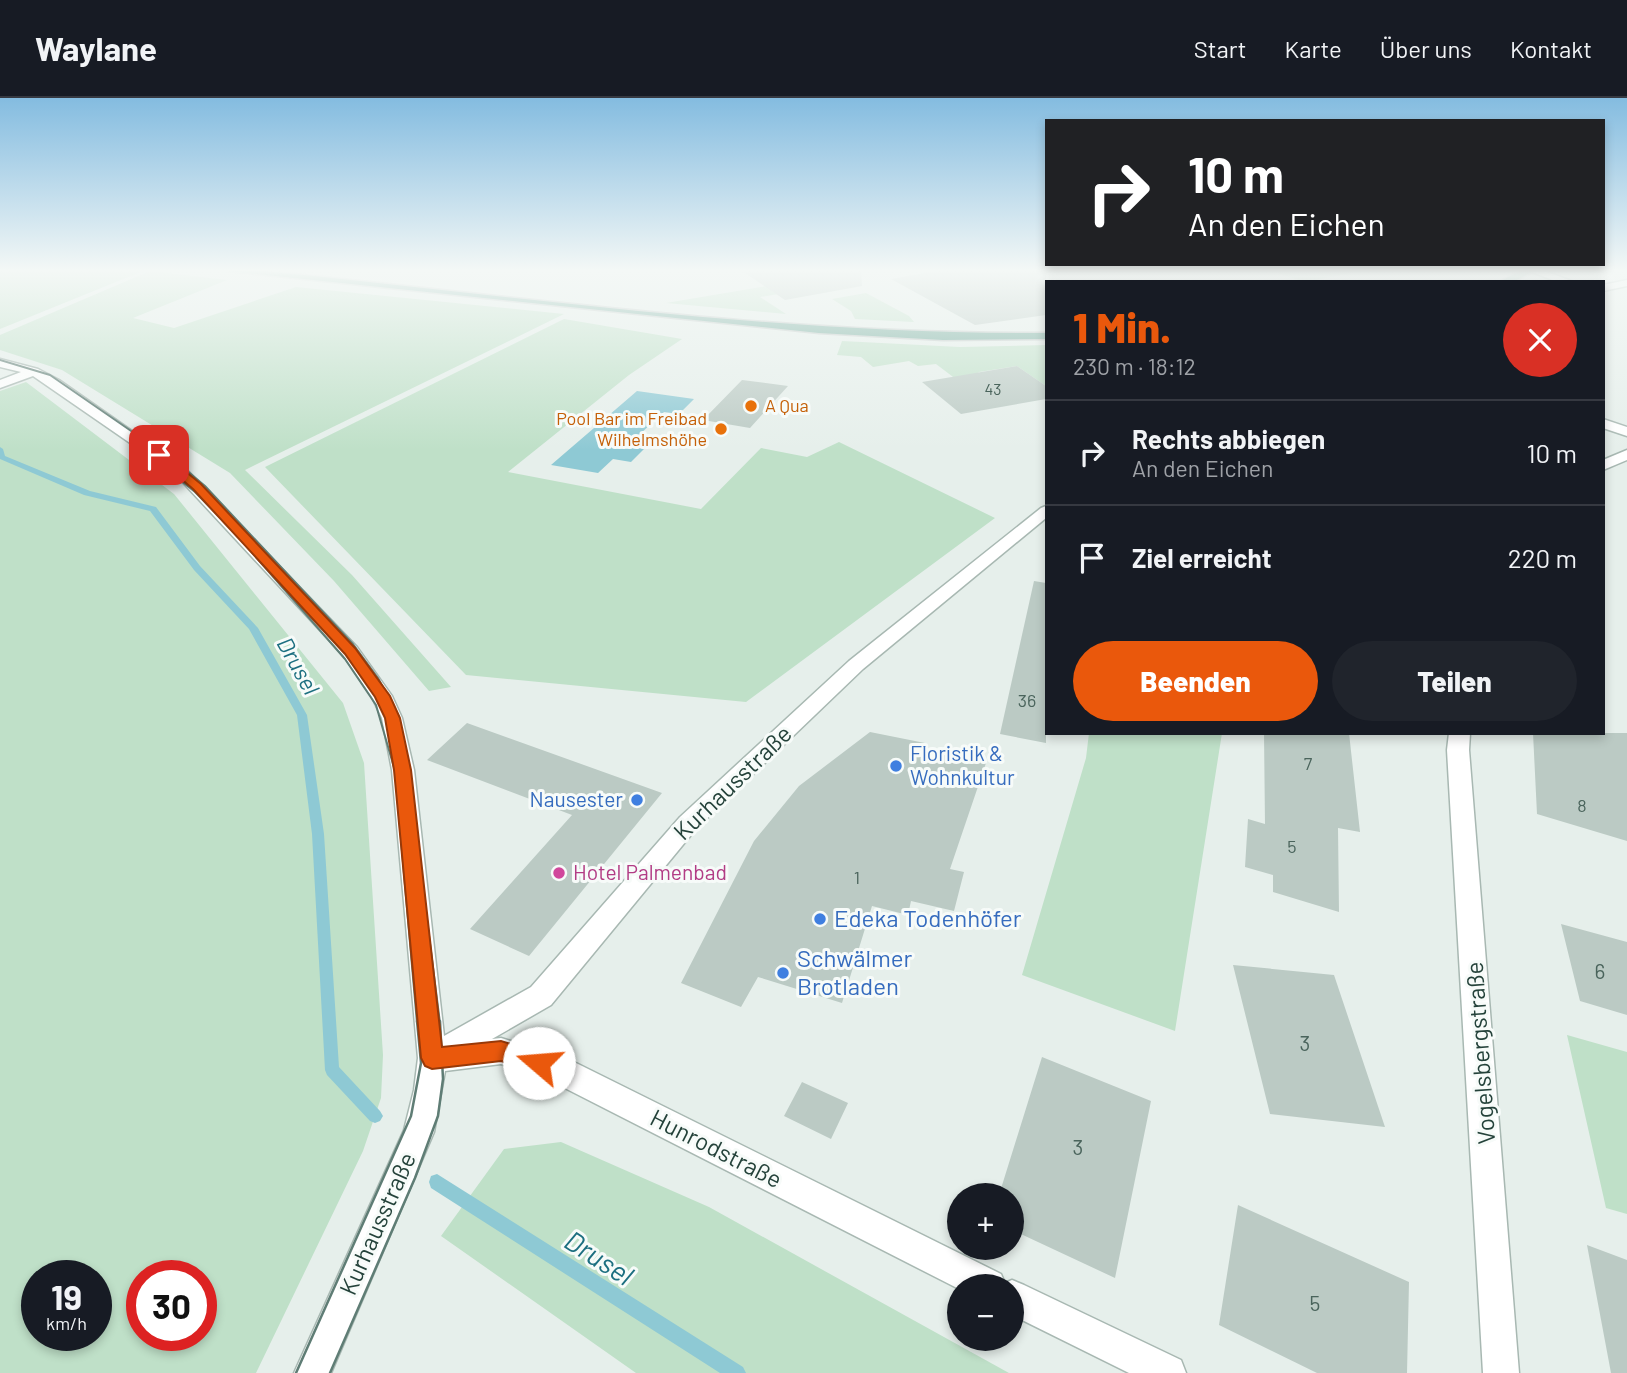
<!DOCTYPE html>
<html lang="de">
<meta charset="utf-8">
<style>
:root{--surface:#171b24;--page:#20242c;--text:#f1f3f6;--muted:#9ea1a6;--line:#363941;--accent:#ea580c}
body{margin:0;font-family:Barlow,sans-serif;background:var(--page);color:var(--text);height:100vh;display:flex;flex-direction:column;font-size:26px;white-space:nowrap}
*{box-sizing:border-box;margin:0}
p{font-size:23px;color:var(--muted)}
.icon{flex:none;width:38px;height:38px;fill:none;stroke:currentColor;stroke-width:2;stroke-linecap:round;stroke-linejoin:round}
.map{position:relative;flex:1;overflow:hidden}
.details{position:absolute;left:1045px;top:182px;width:560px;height:455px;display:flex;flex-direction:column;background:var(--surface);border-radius:0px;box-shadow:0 4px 10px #0003}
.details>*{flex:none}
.banner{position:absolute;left:1045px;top:21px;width:560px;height:147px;border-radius:0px;box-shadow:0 4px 10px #0003;background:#202124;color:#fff;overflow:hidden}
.fabs{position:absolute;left:947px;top:1085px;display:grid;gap:14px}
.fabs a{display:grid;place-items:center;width:77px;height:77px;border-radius:50%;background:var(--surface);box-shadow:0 4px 10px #0003;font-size:35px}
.speed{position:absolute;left:21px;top:1162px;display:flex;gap:14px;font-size:35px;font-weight:700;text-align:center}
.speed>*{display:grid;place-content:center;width:91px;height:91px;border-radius:50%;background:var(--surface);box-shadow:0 4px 10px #0003;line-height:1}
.speed small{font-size:18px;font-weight:400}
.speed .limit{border:10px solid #d22;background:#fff;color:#111}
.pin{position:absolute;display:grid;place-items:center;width:60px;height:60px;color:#fff;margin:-30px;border-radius:14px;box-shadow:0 4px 10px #0006}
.me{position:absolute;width:77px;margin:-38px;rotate:288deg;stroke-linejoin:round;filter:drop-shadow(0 0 5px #0008)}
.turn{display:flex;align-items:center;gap:24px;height:147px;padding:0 28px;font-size:32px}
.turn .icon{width:91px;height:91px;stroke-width:2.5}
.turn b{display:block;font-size:49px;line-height:60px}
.round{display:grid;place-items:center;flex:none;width:74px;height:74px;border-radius:37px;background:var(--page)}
.head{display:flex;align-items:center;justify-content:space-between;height:119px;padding:0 28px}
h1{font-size:42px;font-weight:800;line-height:52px;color:var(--accent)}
.cta{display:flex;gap:14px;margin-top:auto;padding:14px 28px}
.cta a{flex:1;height:80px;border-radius:42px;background:var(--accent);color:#fff;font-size:28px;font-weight:800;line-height:80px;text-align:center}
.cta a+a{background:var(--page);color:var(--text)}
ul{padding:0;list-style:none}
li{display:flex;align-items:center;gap:21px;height:105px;padding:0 28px;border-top:2px solid var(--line)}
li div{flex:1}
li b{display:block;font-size:26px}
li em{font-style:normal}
header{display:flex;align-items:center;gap:42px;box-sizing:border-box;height:98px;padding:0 35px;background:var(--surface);border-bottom:2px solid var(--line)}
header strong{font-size:33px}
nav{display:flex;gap:38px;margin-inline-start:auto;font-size:24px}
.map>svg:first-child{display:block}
.green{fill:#bfe0c8;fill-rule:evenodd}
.water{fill:#8ec9d4}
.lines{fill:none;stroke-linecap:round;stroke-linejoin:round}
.stream{fill:#8ec9d4;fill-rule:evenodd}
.building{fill:#bbcac4}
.minor-casing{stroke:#a8b8b2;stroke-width:3}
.major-casing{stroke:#c2cac8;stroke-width:3}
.minor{fill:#fff;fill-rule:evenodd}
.major{fill:#6aa596;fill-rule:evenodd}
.tram-far1{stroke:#5f7d75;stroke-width:2}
.tram{stroke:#5f7d75;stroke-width:2.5}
.route{fill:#ea580c;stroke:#983908;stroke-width:2}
.food-dot{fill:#e8710a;stroke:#f7fbf9;stroke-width:2.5}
.shop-dot{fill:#3f7fe0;stroke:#f7fbf9;stroke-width:2.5}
.hotel-dot{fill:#d1479c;stroke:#f7fbf9;stroke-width:2.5}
.labels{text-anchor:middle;stroke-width:6;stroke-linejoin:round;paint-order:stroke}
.far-number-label{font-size:16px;fill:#4a645c}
.far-food-label{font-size:18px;fill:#c56008;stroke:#f7fbf9;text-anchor:start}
.number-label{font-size:18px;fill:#4a645c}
.shop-label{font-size:21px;fill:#366cbe;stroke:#f7fbf9;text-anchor:start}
.hotel-label{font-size:21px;fill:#b23c85;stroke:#f7fbf9;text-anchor:start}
.near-number-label{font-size:21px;fill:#4a645c}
.water-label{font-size:23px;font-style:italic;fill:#1c6f80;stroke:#f7fbf9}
.near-street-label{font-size:24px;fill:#24423a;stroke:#f7fbf9}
.near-shop-label{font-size:24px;fill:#366cbe;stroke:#f7fbf9;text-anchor:start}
.near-water-label{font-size:28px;font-style:italic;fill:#1c6f80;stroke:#f7fbf9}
</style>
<header>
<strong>Waylane</strong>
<nav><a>Start</a><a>Karte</a><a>Über uns</a><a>Kontakt</a></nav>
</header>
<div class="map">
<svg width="1627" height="1275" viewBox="0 0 1627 1275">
<rect width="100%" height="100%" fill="#e6efeb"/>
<path class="green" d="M0,173h143l-143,58z
M150,173l77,9 -94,38 41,10 122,-41 268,27 -319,156 107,105 99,112 -22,4 -95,-110 -104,-108 -168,-103 -62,-20v-15z
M1271,173h90l-56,11z
M791,184l13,8 -44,7 26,17 -120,-11z
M866,195l43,23 5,6 -59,-3 -4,-8 -19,-12z
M564,221l118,20 -53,36 -121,97 193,37 60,-61 46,9 32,-15 156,76 -249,184 -280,-27 -201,-208z
M842,243l118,6 86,-2v41l-29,-20 -38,6 -14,14 -29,-22 -18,2 -9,-5 -36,6 -12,-10 -24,-2z
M26,284l148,112 169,209 21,60 19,292 -2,43 -18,53 -107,222h-256v-982zM37,1178h59v59h-59zM142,1178h59v59h-59z
M1089,635h133l-47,298 -153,-56 64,-217z
M1567,937l60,17v162l-21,-6z
M561,1044l148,65 300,166h-373l-195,-137 63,-87z"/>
<path class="water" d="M637,293l57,8 -15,15 -15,-2 -25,23 16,3 -24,24 -18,-3 -15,14 -47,-8z"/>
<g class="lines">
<path class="stream" d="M0,349l3,2 2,7 85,35 66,16 44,59 58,62 49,87 17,119 15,233 41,44 3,5 -3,5 -5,2 -5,-2 -43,-46 -2,-5 -13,-236 -15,-119 -48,-86 -55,-59 -44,-59 -66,-16 -84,-36z
M437,1076l306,193 3,6h-26l-289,-185 -2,-6 2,-6z"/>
</g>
<path class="building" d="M742,173h119l1,15 -77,14z
M936,173h110v44l-71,10 -84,-46z
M1017,268l29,20v13l-85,15 -39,-32z
M742,282l46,6 -38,42 -47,-8z
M1034,483l12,2v160l-46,-9z
M467,625l195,70 -133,163 -59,-27 102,-114 -145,-55z
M870,634l55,11 -3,8 64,12 -36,106 14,3 -10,39 -43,-10 -3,14 -36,-9 -30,97 -84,-26 -17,30 -60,-24 73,-142 45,-55z
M1264,635h85l11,99 -22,-4 1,84 -66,-20v-17l-28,-8 3,-48 17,5z
M1533,635h94v108l-90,-27z
M1561,826l66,18v73l-47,-14z
M1233,867l101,10 51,152 -115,-13z
M1042,959l109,44 -36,177 -103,-48v-35h-13z
M802,984l46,21 -17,36 -47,-23z
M1238,1107l171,77 -2,91h-90l-98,-48z
M1587,1147l40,15v113h-16z"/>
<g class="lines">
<g class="minor-casing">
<path id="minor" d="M1529,173h16l29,11h-16z
M1627,182v6l-24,5v-6z
M0,261l38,10 21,11 126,88 172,179 35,49 10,22 12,52 30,266 87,-49 149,-170 169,-156 192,-153 5,-2v12l-183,151 -167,160 -145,176 -59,34 9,-1 67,21 433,215 4,9 7,-3 12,5 157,75 5,13h-57l-117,-58v-29h-53v3l-408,-208 -50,-17 -56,7 -11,61 -103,241h-37l110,-243 10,-40 4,-32 -26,-288 -10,-52 -10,-21 -29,-42 -168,-181 -142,-98 -33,12v-8l21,-8 -21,-5z
M1603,321l24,8v9l-24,-8z
M1627,352v10l-24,10v-10z
M1449,635h21l-1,17 50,623h-36l-36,-623z"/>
</g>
<g class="major-casing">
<path id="major" d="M227,173h38c259,26 520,64 781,62v6l-103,1 -124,-7z
M1520,173h14l-21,11h-14z"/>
</g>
<use href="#minor" class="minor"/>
<use href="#major" class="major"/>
<path class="tram-far1" d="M0,262l50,15 129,89 26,22 148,158 25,34 20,37 10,53 32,255
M152,359l43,35 39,40 111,127 31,46 19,66 22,252"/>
<path class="tram" d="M296,1275l115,-257 10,-53 -4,-42
M330,1275l85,-195 23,-62 5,-37 -3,-58"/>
</g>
<linearGradient id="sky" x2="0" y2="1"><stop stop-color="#84bce0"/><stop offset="0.49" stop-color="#f4f8f6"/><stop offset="1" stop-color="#f4f8f6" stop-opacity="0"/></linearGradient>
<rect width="1627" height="352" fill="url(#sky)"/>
<path class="route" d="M155,355h8l38,31 154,164 35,48 10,22 11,52 31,277 59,-6 46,14 3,8 -3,7 -8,3 -38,-12 -69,8 -7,-3 -4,-8 -27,-288 -9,-52 -10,-21 -30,-43 -152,-165 -38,-32z"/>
<g class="food-dot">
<circle cx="751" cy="308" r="7"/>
<circle cx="721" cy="331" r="7"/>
</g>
<g class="shop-dot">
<circle cx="896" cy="668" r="7"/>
<circle cx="637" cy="702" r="7"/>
<circle cx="820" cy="821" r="7"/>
<circle cx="783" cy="875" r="7"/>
</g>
<circle class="hotel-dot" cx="559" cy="775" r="7"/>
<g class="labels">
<g class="far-number-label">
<text x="993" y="297">43</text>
</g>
<g class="far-food-label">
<text x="765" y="314">A Qua</text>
<text x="707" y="327" text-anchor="end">Pool Bar im Freibad<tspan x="707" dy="21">Wilhelmshöhe</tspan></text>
</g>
<g class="number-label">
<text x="1027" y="609">36</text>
<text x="1308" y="672">7</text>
<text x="1582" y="714">8</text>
<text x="1292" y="755">5</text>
<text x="857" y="786">1</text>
</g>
<g class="shop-label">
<text x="910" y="663">Floristik &amp;<tspan x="910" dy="24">Wohnkultur</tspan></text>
<text x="623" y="709" text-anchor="end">Nausester</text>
</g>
<g class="hotel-label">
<text x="573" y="782">Hotel Palmenbad</text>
</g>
<g class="near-number-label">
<text x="1600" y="881">6</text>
<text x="1305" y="953">3</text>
<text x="1078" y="1057">3</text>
<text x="1315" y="1213">5</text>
</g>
<g class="water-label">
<text transform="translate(298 568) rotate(61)" y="8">Drusel</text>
</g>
<g class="near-street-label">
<text transform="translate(733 685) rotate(-44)" y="8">Kurhausstraße</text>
<text transform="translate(1481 955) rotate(-94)" y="8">Vogelsbergstraße</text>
<text transform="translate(716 1051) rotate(27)" y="8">Hunrodstraße</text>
<text transform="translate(378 1126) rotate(-66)" y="8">Kurhausstraße</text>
</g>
<g class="near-shop-label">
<text x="834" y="829">Edeka Todenhöfer</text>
<text x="797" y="869">Schwälmer<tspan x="797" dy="28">Brotladen</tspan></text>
</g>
<g class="near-water-label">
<text transform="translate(599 1160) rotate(33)" y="10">Drusel</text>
</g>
</g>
</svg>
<div class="fabs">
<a>+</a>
<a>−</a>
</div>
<div class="speed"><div>19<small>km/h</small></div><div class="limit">30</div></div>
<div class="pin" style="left:159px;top:357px;background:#d93025"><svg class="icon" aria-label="arrive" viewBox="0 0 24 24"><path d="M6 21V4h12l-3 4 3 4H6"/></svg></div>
<svg class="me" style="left:539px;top:965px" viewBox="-20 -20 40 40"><circle r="19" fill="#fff"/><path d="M0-13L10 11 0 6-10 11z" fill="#ea580c"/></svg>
<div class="banner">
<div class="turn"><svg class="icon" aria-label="right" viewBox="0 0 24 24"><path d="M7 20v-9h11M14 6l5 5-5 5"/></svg><div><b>10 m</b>An den Eichen</div></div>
</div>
<section class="details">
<div class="head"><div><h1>1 Min.</h1><p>230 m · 18:12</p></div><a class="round" style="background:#d93025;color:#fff"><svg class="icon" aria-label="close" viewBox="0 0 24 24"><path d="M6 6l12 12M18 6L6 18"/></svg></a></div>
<ul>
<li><svg class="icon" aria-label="right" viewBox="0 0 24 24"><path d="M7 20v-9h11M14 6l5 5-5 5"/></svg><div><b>Rechts abbiegen</b><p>An den Eichen</p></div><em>10 m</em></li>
<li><svg class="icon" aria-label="arrive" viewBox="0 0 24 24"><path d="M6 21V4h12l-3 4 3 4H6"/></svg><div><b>Ziel erreicht</b></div><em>220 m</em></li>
</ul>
<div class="cta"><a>Beenden</a><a>Teilen</a></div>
</section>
</div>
